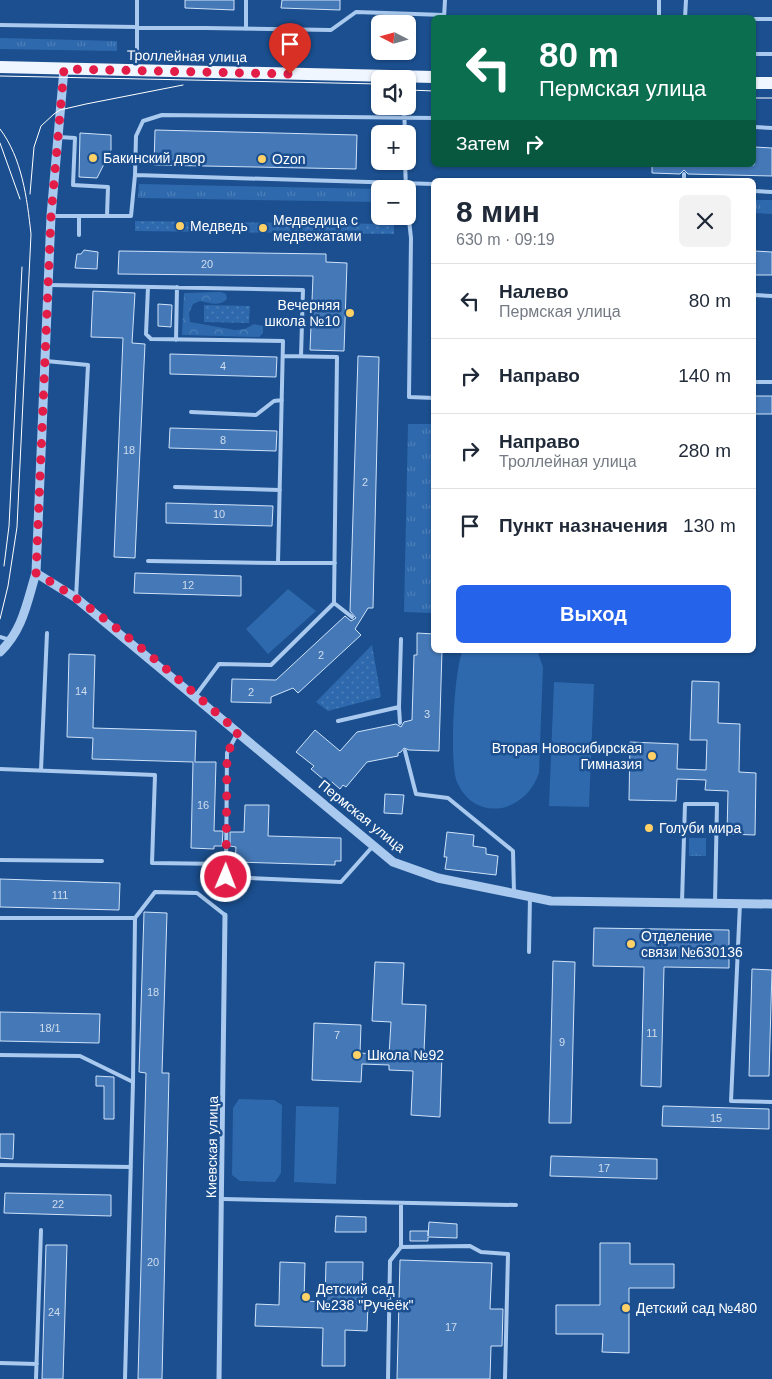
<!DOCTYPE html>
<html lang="ru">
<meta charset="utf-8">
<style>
:root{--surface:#fff;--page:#f2f2f3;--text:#1f2937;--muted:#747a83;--line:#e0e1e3;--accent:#2563eb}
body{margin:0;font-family:Arial,sans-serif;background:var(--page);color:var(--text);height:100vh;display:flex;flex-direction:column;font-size:19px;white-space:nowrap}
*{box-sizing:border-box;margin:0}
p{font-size:16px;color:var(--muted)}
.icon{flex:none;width:28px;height:28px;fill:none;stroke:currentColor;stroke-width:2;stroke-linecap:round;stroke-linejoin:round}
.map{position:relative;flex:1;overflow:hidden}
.panel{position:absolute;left:431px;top:178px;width:325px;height:475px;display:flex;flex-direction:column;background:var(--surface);border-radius:8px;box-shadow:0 1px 4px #0004}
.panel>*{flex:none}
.banner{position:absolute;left:431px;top:15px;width:325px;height:152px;border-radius:8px;box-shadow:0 1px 4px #0004;background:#0b6e4f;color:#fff;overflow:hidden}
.needle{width:32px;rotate:276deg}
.buttons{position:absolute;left:371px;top:15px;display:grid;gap:10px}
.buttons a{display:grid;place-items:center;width:45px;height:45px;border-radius:8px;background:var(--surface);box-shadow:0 1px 4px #0004;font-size:25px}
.pin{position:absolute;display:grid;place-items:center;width:42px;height:42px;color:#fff;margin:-51px -21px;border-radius:50% 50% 50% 0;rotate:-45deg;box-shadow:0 0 5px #0007}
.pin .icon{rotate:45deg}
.me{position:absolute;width:55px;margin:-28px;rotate:1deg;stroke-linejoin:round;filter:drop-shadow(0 0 4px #0008)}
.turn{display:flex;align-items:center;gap:18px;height:105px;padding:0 25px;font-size:22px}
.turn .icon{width:65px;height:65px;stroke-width:2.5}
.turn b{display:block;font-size:35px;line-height:42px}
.then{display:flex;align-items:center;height:48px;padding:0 25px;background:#0003;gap:10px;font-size:19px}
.round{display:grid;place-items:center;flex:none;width:52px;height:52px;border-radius:8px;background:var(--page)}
.summary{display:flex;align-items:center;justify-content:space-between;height:85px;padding:0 25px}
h1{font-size:30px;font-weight:700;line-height:38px}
.cta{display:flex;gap:10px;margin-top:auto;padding:10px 25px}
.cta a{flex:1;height:58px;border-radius:8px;background:var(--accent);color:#fff;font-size:20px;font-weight:700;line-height:58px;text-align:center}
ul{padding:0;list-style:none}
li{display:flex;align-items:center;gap:15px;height:75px;padding:0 25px;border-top:1px solid var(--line)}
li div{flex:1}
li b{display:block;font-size:19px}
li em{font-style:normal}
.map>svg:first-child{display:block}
.grass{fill:url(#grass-tufts)}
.forest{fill:url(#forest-crowns)}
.park{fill:url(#park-dots)}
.garden{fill:#2e69ad}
.building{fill:#4478b7;stroke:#cfe3fa}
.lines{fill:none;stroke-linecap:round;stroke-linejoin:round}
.service{stroke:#a9c9ee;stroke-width:4}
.minor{stroke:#a9c9ee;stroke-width:5}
.tertiary{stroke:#a9c9ee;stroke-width:9}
.primary{stroke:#f0f6ff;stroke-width:12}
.tram{stroke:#fff;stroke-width:1}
.route{stroke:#e11d48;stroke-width:9;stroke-dasharray:0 16.2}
.poi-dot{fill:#ffd166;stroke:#1b4f8f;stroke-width:2}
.labels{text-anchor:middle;stroke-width:5;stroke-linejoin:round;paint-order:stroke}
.number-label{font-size:11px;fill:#d0dded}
.street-label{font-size:14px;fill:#fff;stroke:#1b4f8f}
.poi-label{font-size:14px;fill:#fff;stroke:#1b4f8f;text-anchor:start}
</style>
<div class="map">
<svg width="772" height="1379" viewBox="0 0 772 1379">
<defs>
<pattern id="grass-tufts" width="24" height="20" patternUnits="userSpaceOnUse" patternTransform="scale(1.25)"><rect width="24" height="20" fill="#2e69ad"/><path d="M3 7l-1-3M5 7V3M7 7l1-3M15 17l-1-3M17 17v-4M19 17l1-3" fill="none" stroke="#4d80b9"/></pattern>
<pattern id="forest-crowns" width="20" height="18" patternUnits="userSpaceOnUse" patternTransform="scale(1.25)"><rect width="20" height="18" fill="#2e69ad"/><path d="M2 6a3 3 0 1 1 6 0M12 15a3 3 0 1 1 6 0" fill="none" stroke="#4d80b9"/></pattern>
<pattern id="park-dots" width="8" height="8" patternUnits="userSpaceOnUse" patternTransform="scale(1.25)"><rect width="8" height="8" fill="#2e69ad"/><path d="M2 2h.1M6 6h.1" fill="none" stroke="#4d80b9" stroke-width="1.8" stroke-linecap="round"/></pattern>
</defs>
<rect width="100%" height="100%" fill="#1b4f8f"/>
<path class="grass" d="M0,38l117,3v10l-117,-2z
M139,184l241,5v13l-242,-4z
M754,200h18v14l-18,-1z
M408,424h26v189l-30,-1z
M689,838h17v18h-17z"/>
<path class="forest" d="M221,292l5,2 1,5c-8,8 -17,4 -27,2l-7,3 -4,9 1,9 45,8 10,-1 9,-5 9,2v7l-4,4 -77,-2 2,-42z"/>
<path class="park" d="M135,221l259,3v10l-259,-3z
M204,305l46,1 -1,17 -45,-1z
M372,645l9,52 -53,14 -12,-9z"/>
<path class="garden" d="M288,589l28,22 -48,43 -22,-25z
M463,650h74l6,17 -4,106c-14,41 -64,50 -82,9 -8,-18 -3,-115 6,-132z
M554,682l40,2 -5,123 -40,-1z
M239,1099l35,1 8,5 -1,68 -6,9 -35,-1 -8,-6 1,-67z
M296,1106l43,1 -3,77 -42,-2z"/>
<path class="building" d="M185,0h49v10l-49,-2z
M282,0h58v10l-59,-2z
M155,130l202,5 -1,34 -202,-4z
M80,133l31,2v15l-14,28 -18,-1z
M754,147l18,1v28l-84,-2 -4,-4 -4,4 -28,-1v-8h102z
M84,250l14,2 -1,17 -22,-1 2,-14h4z
M119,251l207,3v8l21,1 -3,88 -34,-1 3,-74 -195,-2z
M754,251l18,1v23h-18z
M93,291l42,2 -3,50 13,1 -10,214 -21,-1 9,-219 -32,-1z
M158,304l14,1 -1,22 -13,-1z
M170,354l107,3 -1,20 -106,-3z
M358,356l21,1 -6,251h-5l-13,21 6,6 -63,58 -5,-5 -22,9v6l-40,-1 1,-23 44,1 69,-64 6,5 5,-3 -6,-7z
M754,396h18v18h-18z
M170,428l107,3 -1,20 -107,-3z
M166,503l107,3 -1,20 -106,-3z
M135,573l106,3v20l-107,-3z
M417,633l17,1v16h8l-3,101 -30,-1 -5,-2 -3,4 -3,1v3l-31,6 -21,25 -3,-2 -3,4 -8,-7 -2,3 -19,-16 3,-3 -18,-14 19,-22 25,21 17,-19 39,-8 5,3 3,-5 8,-2 2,-65h3z
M69,654l26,1 -2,73 103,3 -1,31h21l-2,69h9l-1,15h-8v3l-23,-1 2,-86 -101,-3 1,-21 -26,-1z
M692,681l27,1 -1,41 22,1 -1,48 17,1 -1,62 -28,-1 1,-43 -23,-1 1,-10 -29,-1 -1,22 -47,-1 1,-58 48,2 -1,25 29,1 1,-30h-17z
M385,794l19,1 -2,19 -18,-1z
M245,805h24l-1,31 73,2v23h-6v4l-100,-3 1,-15 -6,-1v-14h14z
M447,832l27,3 -1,11 13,2v6l12,2 -2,19 -51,-6 2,-12h-3z
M0,879l120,4 -1,27 -119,-3z
M144,912l23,1 -5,160h7l-7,306h-24l8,-306 -7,-1z
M594,928l135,2v38l-65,-1 -3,120 -20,-1 3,-119 -51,-1z
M553,961l22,1 -4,161h-22z
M375,962l29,1 -2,41 24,1 -2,47 18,1 -2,64 -29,-2 2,-44 -24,-1v-5l-27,-1 -1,18 -49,-2 2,-57 47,2 -1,28 29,2 2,-33 -19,-1z
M752,969l20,1 -3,106h-20z
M0,1012l100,2 -1,29 -99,-2z
M96,1076l18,1v42h-10v-33h-8z
M663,1106l106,3v20l-107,-3z
M0,1134h14l-1,25 -13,-1z
M551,1156l106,3v20l-107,-3z
M5,1193l106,2v21l-107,-3z
M336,1216l30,1v15h-31z
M429,1222l28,2v14l-29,-1v4h-18v-10h18v5z
M600,1243h30v21h44v24h-45v65l-27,-1 1,-18h-47v-29h44z
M46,1245h21l-4,134h-21z
M400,1260l92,3 -2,46h13l-1,37h-11l-1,33h-93z
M280,1262l25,1 -1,38 21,1 1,-40h37l-1,42h6l-1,27 -22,-1v36h-23l1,-38 -68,-2 1,-22 23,1z"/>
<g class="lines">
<path class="service" d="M137,0v68
M444,18l1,-18
M659,18v-18
M685,18l1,-18
M754,19h18
M0,25l331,5 25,-18 88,3
M246,29v-29
M754,54h18
M404,106l1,28
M754,127l18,1
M59,137l16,1 -2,47 35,2 -1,29
M405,161l1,28
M135,175l299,9
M684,180v-6
M754,191l18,1
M408,211l3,27 -2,159 25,1
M52,216h79l4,-41 1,-39 7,-15 19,-6 272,3
M79,235v-19
M49,285l254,5 -2,66
M148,287l-2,47 5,5 132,2 -5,222h57
M754,295l18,1
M176,340l1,-53
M46,361l42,4 -12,233
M754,382h18
M191,412l65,3 18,-14 8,-1
M175,487l105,3
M148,561l130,2
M334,603l18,14
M0,637l10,3
M196,695l23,-31 52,1 63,-62 3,-246 -54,-1
M399,707l1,16
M338,721l61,-14 2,-68
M238,732l-11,21 -1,124 115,5 32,-36
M405,751l11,43 32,4 65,53 1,42
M0,769l155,6 -3,88 74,1
M41,770l6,-137
M0,860l102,1
M682,902l3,-98h32l-2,99
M740,903l-9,198 41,1
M0,918h135
M529,952l1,-56
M0,1055l80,1 53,26
M0,1165l131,2
M223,1199l293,6
M401,1203v44l69,-1 11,6 27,2 -3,125
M0,1363l37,1
M36,1379l5,-149
M125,1379l8,-297 2,-164 20,-26 42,1 28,22
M388,1379l2,-118 11,-14"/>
<path class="minor" d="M219,1379l6,-464"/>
<path class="tertiary" d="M36,573l40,25 317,264 45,16 113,23 221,3
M0,652c23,-22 27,-50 36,-79l15,-357 13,-147"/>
<path class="primary" d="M0,67l434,10
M754,83h18"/>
<path class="tram" d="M0,76l380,8
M408,90l26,1
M754,98h18
M0,129c22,29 27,69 31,105l-14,293 -9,59 -8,33
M0,143l20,56
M30,194l4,-47 7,-21 13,-12 6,-4 26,-6 97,-19
M4,566l5,-40 13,-259"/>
</g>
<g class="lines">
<path class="route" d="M226,877l1,-123 11,-22c-61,-54 -131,-118 -202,-159l15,-357 13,-147 226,5"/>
</g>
<g class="poi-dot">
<circle cx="93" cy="158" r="5"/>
<circle cx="262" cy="159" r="5"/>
<circle cx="180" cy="226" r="5"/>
<circle cx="263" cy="228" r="5"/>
<circle cx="350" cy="313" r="5"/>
<circle cx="652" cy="756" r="5"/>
<circle cx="649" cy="828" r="5"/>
<circle cx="631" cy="944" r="5"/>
<circle cx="357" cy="1055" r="5"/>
<circle cx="306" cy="1297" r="5"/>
<circle cx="626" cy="1308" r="5"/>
</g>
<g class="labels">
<g class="number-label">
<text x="207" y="268">20</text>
<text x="223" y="370">4</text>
<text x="223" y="444">8</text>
<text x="129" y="454">18</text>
<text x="365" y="486">2</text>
<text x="219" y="518">10</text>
<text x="188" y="589">12</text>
<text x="321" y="659">2</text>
<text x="81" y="695">14</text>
<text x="251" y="696">2</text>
<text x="427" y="718">3</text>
<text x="203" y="809">16</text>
<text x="60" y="899">111</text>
<text x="153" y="996">18</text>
<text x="50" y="1032">18/1</text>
<text x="652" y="1037">11</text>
<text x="337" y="1039">7</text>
<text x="562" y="1046">9</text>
<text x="716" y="1122">15</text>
<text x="604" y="1172">17</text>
<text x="58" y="1208">22</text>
<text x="153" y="1266">20</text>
<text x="54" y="1316">24</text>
<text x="451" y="1331">17</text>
</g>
<g class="street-label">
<text transform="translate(187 56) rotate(1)" y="5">Троллейная улица</text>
<text transform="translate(362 816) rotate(39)" y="5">Пермская улица</text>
<text transform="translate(212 1147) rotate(-89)" y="5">Киевская улица</text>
</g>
<g class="poi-label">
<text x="103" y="163">Бакинский двор</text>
<text x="272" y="164">Ozon</text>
<text x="273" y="225">Медведица с<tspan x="273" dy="16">медвежатами</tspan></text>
<text x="190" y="231">Медведь</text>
<text x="340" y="310" text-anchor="end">Вечерняя<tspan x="340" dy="16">школа №10</tspan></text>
<text x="642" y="753" text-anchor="end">Вторая Новосибирская<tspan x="642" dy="16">Гимназия</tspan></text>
<text x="659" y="833">Голуби мира</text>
<text x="641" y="941">Отделение<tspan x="641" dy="16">связи №630136</tspan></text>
<text x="367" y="1060">Школа №92</text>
<text x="316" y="1294">Детский сад<tspan x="316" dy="16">№238 "Ручеёк"</tspan></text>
<text x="636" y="1313">Детский сад №480</text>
</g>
</g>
</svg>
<div class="buttons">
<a><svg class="needle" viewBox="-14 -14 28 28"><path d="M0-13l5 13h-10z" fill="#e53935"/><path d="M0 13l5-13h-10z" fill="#747a83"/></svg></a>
<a><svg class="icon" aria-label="sound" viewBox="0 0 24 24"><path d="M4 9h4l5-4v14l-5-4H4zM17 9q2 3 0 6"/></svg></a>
<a>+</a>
<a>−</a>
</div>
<div class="pin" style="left:290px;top:74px;background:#d93025"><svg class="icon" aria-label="arrive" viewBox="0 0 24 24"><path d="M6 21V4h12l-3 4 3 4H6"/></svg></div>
<svg class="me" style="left:226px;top:877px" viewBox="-20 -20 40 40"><circle r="17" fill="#e11d48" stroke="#fff" stroke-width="3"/><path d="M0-11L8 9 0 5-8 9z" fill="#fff"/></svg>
<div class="banner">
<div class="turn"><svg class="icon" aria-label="left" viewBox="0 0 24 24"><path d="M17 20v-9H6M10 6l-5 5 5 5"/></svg><div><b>80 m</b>Пермская улица</div></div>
<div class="then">Затем<svg class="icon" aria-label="right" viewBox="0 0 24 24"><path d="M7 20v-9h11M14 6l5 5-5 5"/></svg></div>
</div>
<section class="panel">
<div class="summary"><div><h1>8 мин</h1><p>630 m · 09:19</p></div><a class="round"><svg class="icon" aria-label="close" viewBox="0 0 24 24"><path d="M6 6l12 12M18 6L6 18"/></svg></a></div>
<ul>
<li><svg class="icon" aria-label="left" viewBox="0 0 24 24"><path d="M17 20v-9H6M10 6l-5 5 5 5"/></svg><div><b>Налево</b><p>Пермская улица</p></div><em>80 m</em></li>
<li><svg class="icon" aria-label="right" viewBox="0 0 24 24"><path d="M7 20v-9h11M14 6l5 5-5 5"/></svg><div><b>Направо</b></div><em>140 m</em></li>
<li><svg class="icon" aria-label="right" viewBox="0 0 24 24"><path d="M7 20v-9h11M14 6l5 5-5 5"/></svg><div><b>Направо</b><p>Троллейная улица</p></div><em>280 m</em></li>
<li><svg class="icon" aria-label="arrive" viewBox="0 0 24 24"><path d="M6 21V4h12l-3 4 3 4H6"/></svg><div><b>Пункт назначения</b></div><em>130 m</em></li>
</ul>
<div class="cta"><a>Выход</a></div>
</section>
</div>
